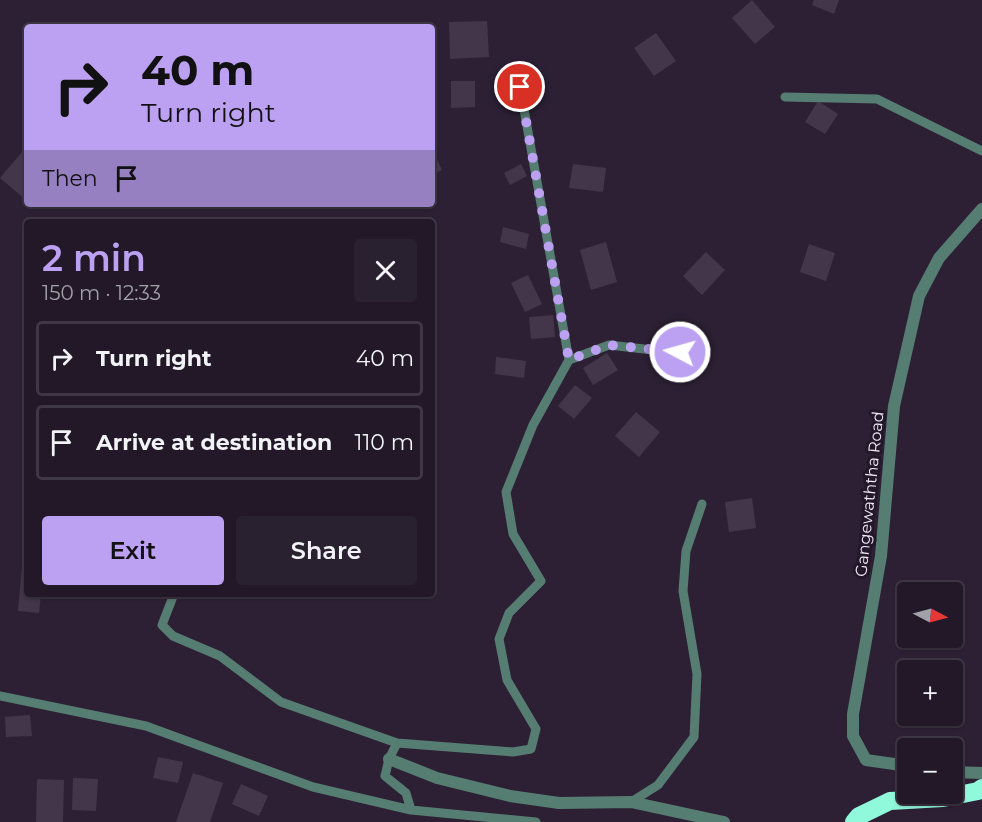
<!DOCTYPE html>
<meta charset="utf-8">
<style>
:root{--surface:#221828;--page:#2a2130;--text:#f1f3f6;--muted:#a2a0a8;--line:#3f3745;--accent:#bca0f2}
body{margin:0;font-family:Montserrat,sans-serif;background:var(--page);color:var(--text);height:100vh;display:flex;flex-direction:column;font-size:22px;white-space:nowrap}
*{box-sizing:border-box;margin:0}
p{font-size:20px;color:var(--muted)}
.icon{flex:none;width:33px;height:33px;fill:none;stroke:currentColor;stroke-width:2;stroke-linecap:round;stroke-linejoin:round}
.map{position:relative;flex:1;overflow:hidden}
.side{position:absolute;left:24px;top:219px;width:411px;height:378px;display:flex;flex-direction:column;background:var(--surface);border-radius:6px;box-shadow:0 2px 4px #0004,0 0 0 2px var(--line)}
.side>*{flex:none}
.guide{position:absolute;left:24px;top:24px;width:411px;height:183px;border-radius:6px;box-shadow:0 2px 4px #0004,0 0 0 2px var(--line);background:#bca0f2;color:#111;overflow:hidden}
.needle{width:39px;rotate:96deg}
.controls{position:absolute;left:897px;top:582px;display:grid;gap:12px}
.controls a{display:grid;place-items:center;width:66px;height:66px;border-radius:6px;background:var(--surface);box-shadow:0 2px 4px #0004,0 0 0 2px var(--line);font-size:30px}
.pin{position:absolute;display:grid;place-items:center;width:51px;height:51px;color:#fff;margin:-26px;border:3px solid #fff;border-radius:50%;box-shadow:0 2px 6px #0007}
.me{position:absolute;width:66px;margin:-33px;rotate:276deg;stroke-linejoin:round;filter:drop-shadow(0 0 4px #0008)}
.turn{display:flex;align-items:center;gap:21px;height:126px;padding:0 18px;font-size:27px}
.turn .icon{width:78px;height:78px;stroke-width:2.5}
.turn b{display:block;font-size:42px;line-height:51px}
.then{display:flex;align-items:center;height:57px;padding:0 18px;background:#0003;gap:12px;font-size:22px}
.round{display:grid;place-items:center;flex:none;width:63px;height:63px;border-radius:6px;background:var(--page)}
.head{display:flex;align-items:center;justify-content:space-between;height:102px;padding:0 18px}
h1{font-size:36px;font-weight:600;line-height:45px;color:var(--accent)}
.cta{display:flex;gap:12px;margin-top:auto;padding:12px 18px}
.cta a{flex:1;height:69px;border-radius:6px;background:var(--accent);color:#111;font-size:24px;font-weight:600;line-height:69px;text-align:center}
.cta a+a{background:var(--page);color:var(--text)}
ul{padding:0;list-style:none}
li{display:flex;align-items:center;gap:18px;height:75px;margin:0 12px 9px;padding:0 6px;border:3px solid var(--line);border-radius:6px}
li div{flex:1}
li b{display:block;font-size:22px}
li em{font-style:normal}
.map>svg:first-child{display:block}
.building{fill:#43364b}
.lines{fill:none;stroke-linecap:round;stroke-linejoin:round}
.lane{stroke:#567d71;stroke-width:9}
.street{stroke:#567d71;stroke-width:12}
.highway{stroke:#90f8db;stroke-width:18}
.route{stroke:#bca0f2;stroke-width:10;stroke-dasharray:0 18}
.labels{text-anchor:middle;stroke-width:6;stroke-linejoin:round;paint-order:stroke}
.street-label{font-size:16px;fill:#f1e9f7;stroke:#23172a}
</style>
<div class="map">
<svg width="982" height="822" viewBox="0 0 982 822">
<rect width="100%" height="100%" fill="#2d2035"/>
<path class="building" d="M752,0l23,27 -20,17 -23,-26z
M814,0h25l-5,14 -22,-9z
M487,21l2,36 -39,2 -1,-37z
M400,24h23v3h-23z
M656,33l20,28 -22,15 -20,-28z
M451,81h24v26l-24,1z
M818,101l20,13 -13,20 -20,-12z
M27,146v55l-27,-23z
M432,149l10,21 -10,5z
M521,164l6,12 -17,9 -6,-12z
M573,164l33,4 -3,24 -34,-4z
M503,227l26,7 -3,15 -26,-7z
M606,242l11,40 -26,8 -11,-40z
M809,244l26,9 -9,28 -26,-9z
M706,252l19,18 -23,25 -19,-19z
M528,275l14,29 -17,8 -14,-29z
M553,315l2,22 -24,2 -2,-22z
M607,353l11,17 -25,15 -10,-17z
M496,357l30,4 -2,17 -29,-4z
M575,385l17,13 -18,21 -16,-13z
M636,412l24,20 -21,25 -24,-21z
M752,498l4,30 -27,4 -4,-30z
M22,566h5v28h14l-2,19 -21,-2z
M30,715l2,21 -26,1 -1,-20z
M158,757l25,5 -5,21 -25,-5z
M193,773l30,10 -13,39h-34z
M73,778l25,1 -2,32 -24,-1z
M37,779l27,1 -1,42h-27z
M241,784l27,12 -9,20 -27,-12z"/>
<g class="lines">
<path class="lane" d="M785,97l92,2 105,52
M569,360l40,-15 70,8
M174,594l-12,31 11,11 47,20 61,46 116,41
M0,696l146,30 167,61 98,23 -5,-17 -21,-17 4,-17 8,-16 116,9 18,-3 5,-20 -29,-49 -8,-41 10,-26 32,-32 -28,-47 -7,-42 27,-67 36,-65 -49,-273
M631,802l27,-17 36,-48 3,-63 -14,-83 3,-40 16,-47
M411,810l125,12"/>
<path class="street" d="M389,759l48,19 73,18 49,7 72,-1 93,20
M908,766l-42,-6 -13,-24v-22l28,-158 13,-150 25,-110 20,-38 43,-49
M952,772l30,1"/>
<path class="highway" d="M854,822l5,-6 31,-15 53,-3 35,-7 4,-3"/>
</g>
<g class="lines">
<path class="route" d="M520,87l49,273 40,-15 71,7"/>
</g>
<g class="labels">
<g class="street-label">
<text transform="translate(869 494) rotate(-84)" y="6">Gangewaththa Road</text>
</g>
</g>
</svg>
<div class="controls">
<a><svg class="needle" viewBox="-14 -14 28 28"><path d="M0-13l5 13h-10z" fill="#e53935"/><path d="M0 13l5-13h-10z" fill="#a2a0a8"/></svg></a>
<a>+</a>
<a>−</a>
</div>
<div class="pin" style="left:520px;top:87px;background:#d93025"><svg class="icon" aria-label="arrive" viewBox="0 0 24 24"><path d="M6 21V4h12l-3 4 3 4H6"/></svg></div>
<svg class="me" style="left:680px;top:352px" viewBox="-20 -20 40 40"><circle r="17" fill="#bca0f2" stroke="#fff" stroke-width="3"/><path d="M0-11L8 9 0 5-8 9z" fill="#fff"/></svg>
<div class="guide">
<div class="turn"><svg class="icon" aria-label="right" viewBox="0 0 24 24"><path d="M7 20v-9h11M14 6l5 5-5 5"/></svg><div><b>40 m</b>Turn right</div></div>
<div class="then">Then<svg class="icon" aria-label="arrive" viewBox="0 0 24 24"><path d="M6 21V4h12l-3 4 3 4H6"/></svg></div>
</div>
<section class="side">
<div class="head"><div><h1>2 min</h1><p>150 m · 12:33</p></div><a class="round"><svg class="icon" aria-label="close" viewBox="0 0 24 24"><path d="M6 6l12 12M18 6L6 18"/></svg></a></div>
<ul>
<li><svg class="icon" aria-label="right" viewBox="0 0 24 24"><path d="M7 20v-9h11M14 6l5 5-5 5"/></svg><div><b>Turn right</b></div><em>40 m</em></li>
<li><svg class="icon" aria-label="arrive" viewBox="0 0 24 24"><path d="M6 21V4h12l-3 4 3 4H6"/></svg><div><b>Arrive at destination</b></div><em>110 m</em></li>
</ul>
<div class="cta"><a>Exit</a><a>Share</a></div>
</section>
</div>
